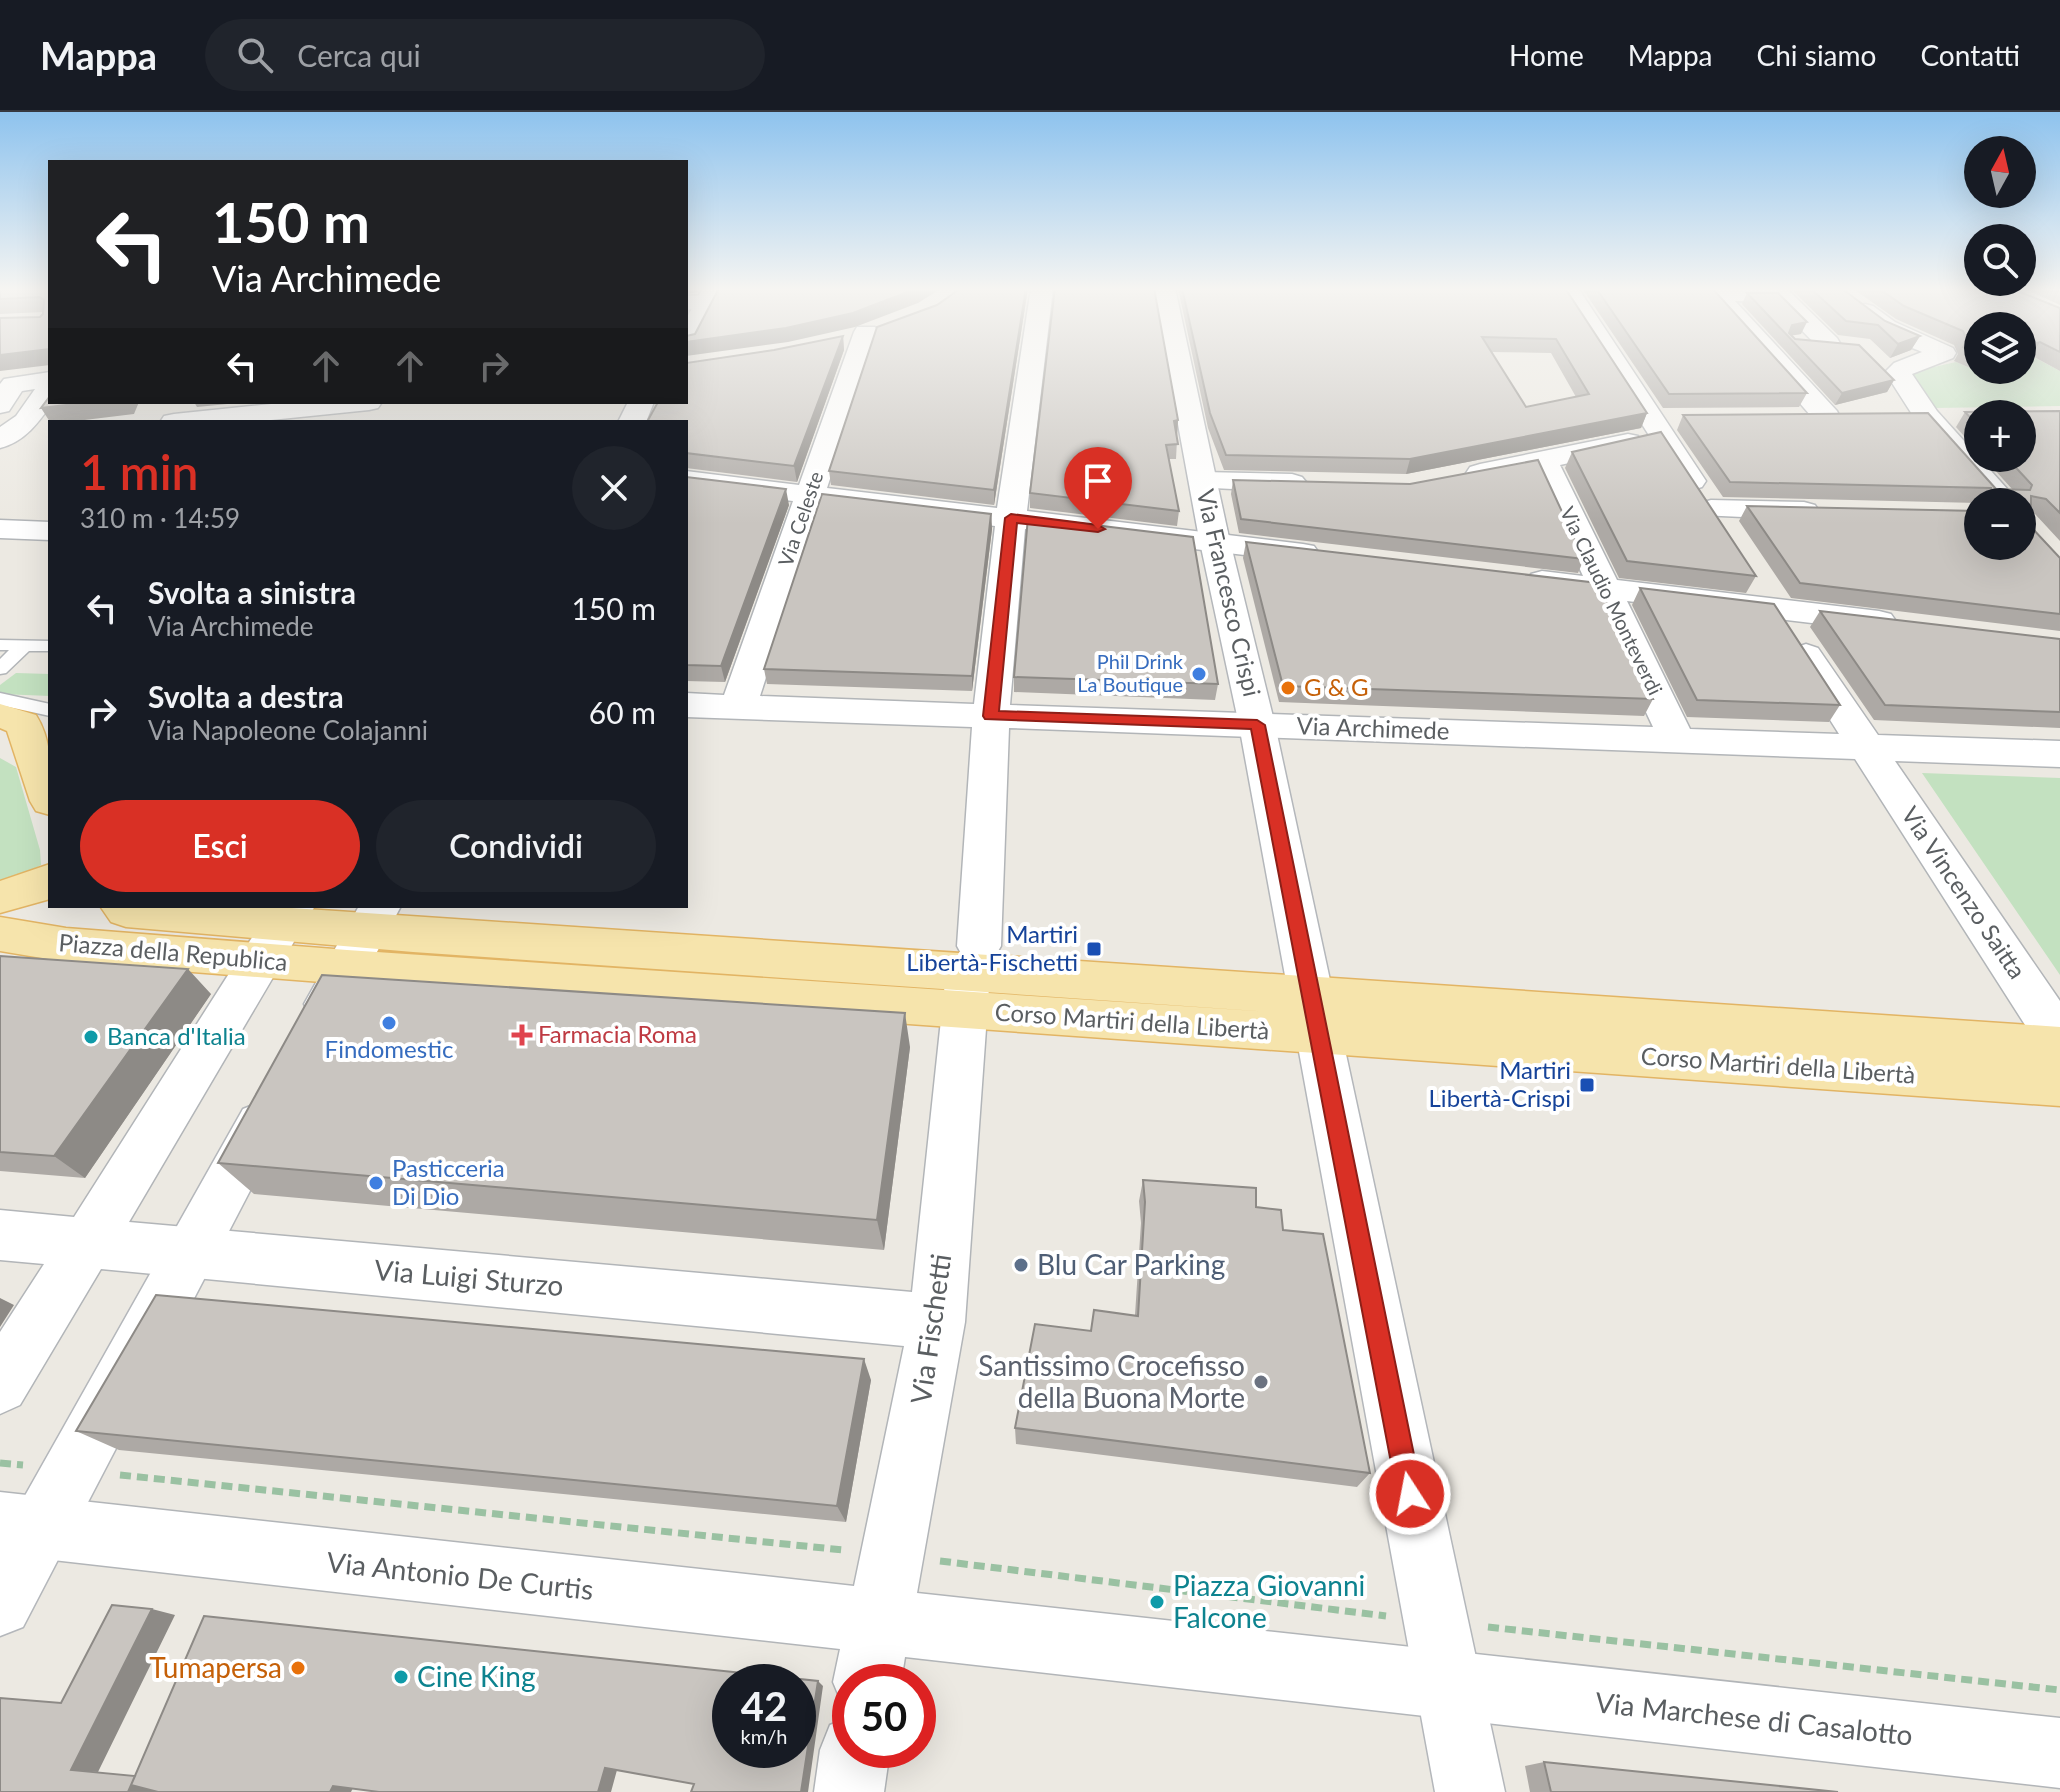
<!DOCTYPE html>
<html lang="it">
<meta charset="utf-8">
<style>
:root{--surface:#171b24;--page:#20242c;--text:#f1f3f6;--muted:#9ea1a6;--line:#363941;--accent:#d93025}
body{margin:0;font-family:Lato,sans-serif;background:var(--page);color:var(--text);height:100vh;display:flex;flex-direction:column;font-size:30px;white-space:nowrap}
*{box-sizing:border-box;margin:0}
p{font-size:26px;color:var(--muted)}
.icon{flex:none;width:44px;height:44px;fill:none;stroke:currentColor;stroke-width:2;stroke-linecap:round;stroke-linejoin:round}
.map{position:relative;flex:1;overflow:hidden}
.side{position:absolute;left:48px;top:308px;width:640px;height:488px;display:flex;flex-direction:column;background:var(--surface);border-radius:0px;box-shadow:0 8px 32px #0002}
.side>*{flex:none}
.hud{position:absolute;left:48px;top:48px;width:640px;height:244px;border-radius:0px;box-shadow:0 8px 32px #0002;background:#202124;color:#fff;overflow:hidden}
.needle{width:52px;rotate:8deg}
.fabs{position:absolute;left:1964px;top:24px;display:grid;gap:16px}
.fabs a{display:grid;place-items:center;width:72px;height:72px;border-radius:50%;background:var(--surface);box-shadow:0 8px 32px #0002;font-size:40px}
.speed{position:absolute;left:712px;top:1552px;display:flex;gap:16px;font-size:40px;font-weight:700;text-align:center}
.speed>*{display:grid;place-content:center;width:104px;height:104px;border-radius:50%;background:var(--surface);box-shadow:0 8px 32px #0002;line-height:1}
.speed small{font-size:20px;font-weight:400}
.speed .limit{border:12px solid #d22;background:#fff;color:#111}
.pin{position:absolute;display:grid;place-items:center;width:68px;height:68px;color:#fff;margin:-82px -34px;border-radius:50% 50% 50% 0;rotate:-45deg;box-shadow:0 0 8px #0007}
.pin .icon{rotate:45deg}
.me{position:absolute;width:88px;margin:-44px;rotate:349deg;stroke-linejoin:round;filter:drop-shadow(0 0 6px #0008)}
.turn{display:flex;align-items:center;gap:28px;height:168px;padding:0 32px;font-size:36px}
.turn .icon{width:104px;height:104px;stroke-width:2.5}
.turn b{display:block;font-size:56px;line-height:68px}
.lanes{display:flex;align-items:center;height:76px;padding:0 32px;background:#0003;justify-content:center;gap:40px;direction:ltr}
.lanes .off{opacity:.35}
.round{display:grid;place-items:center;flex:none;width:84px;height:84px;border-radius:42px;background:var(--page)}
.summary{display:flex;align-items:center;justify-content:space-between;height:136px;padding:0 32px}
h1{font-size:48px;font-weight:600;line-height:60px;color:var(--accent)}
.primary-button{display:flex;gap:16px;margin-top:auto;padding:16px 32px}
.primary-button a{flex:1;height:92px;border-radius:48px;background:var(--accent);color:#fff;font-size:32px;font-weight:600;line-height:92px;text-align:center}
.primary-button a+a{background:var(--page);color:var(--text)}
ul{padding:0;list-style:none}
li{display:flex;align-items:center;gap:24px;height:104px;padding:0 32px}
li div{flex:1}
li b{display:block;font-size:30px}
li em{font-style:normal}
header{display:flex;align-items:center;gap:48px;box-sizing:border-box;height:112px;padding:0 40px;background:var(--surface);border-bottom:2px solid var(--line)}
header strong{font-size:38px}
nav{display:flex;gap:44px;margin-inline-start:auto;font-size:28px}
.search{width:560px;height:72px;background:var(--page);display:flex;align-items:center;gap:20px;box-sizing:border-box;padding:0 28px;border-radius:44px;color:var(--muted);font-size:30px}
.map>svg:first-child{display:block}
.green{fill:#c3e1c0}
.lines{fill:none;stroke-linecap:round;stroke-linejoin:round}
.lane-casing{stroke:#b2b5b8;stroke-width:3}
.street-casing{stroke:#b2b5b8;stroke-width:3}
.secondary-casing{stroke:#b4b7bb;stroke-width:3}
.primary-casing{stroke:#e2b464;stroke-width:3}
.path{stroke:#9ac1a2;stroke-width:7;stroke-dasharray:11 6;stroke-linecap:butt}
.lane{fill:#fff;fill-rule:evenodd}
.street{fill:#fff;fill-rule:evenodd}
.secondary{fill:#fff;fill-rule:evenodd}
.primary{fill:#f6e4ac;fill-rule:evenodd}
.wall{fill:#ada9a5;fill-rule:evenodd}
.shaded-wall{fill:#8d8a86}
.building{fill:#c9c5c0;stroke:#8d8a86;stroke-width:2;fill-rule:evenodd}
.route{fill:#d93025;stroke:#8d1f18;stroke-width:2}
.shop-dot{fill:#3f7fe0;stroke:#fff;stroke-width:3}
.food-dot{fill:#e8710a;stroke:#fff;stroke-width:3}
.transit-dot{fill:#1a4fb4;stroke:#fff;stroke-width:3}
.health-dot{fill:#e0444e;stroke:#fff;stroke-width:3}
.culture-dot{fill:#0f9aa8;stroke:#fff;stroke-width:3}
.service-dot{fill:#5c6f8a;stroke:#fff;stroke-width:3}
.worship-dot{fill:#6b7280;stroke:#fff;stroke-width:3}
.labels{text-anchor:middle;stroke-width:8;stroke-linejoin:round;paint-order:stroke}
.far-street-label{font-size:20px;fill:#5a5e61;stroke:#fff}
.far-shop-label{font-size:20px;fill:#366cbe;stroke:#fff;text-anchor:end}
.street-label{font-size:24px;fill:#5a5e61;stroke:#fff}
.food-label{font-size:24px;fill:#c56008;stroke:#fff;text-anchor:start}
.transit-label{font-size:24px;fill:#164399;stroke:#fff;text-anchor:end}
.health-label{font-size:24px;fill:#be3a42;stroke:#fff;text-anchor:start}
.culture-label{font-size:24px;fill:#0d838f;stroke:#fff;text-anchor:start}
.shop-label{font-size:24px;fill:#366cbe;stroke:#fff}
.near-service-label{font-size:28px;fill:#4e5e75;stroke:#fff;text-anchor:start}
.near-street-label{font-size:28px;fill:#5a5e61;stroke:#fff}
.near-worship-label{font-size:28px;fill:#5b616d;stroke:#fff;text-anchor:end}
.near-culture-label{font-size:28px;fill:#0d838f;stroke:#fff;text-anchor:start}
.near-food-label{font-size:28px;fill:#c56008;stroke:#fff;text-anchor:end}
</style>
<header>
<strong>Mappa</strong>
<div class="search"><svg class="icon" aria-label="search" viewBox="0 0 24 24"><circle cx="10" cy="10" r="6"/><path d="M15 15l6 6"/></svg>Cerca qui</div>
<nav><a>Home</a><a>Mappa</a><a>Chi siamo</a><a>Contatti</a></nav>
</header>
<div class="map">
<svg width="2060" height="1680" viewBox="0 0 2060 1680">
<rect width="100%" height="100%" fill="#ece9e2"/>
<path class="green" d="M2022,239l38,20v35l-126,2 -27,-35 49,-11 19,8h47z
M16,561l34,1v22l-50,-2v-9z
M0,646l16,9 24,83 1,15 -30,16 -11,-1z
M1922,661l138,5v197z"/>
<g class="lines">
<g class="lane-casing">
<path id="lane" d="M0,528l50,1v10h-21l-23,22 -6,1v-15l9,-9h-9z
M0,581l50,11v12l-50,-11z"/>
</g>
<g class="street-casing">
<path id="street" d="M1031,176h22l-26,223 276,33 11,2 5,7 -5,7 -11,2 -278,-33 -15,176 643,22 -61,-130 -61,-9 -5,-7 5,-7 11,-3 41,5 -49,-106 -54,12 -10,-3 -4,-6 4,-6 10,-3 148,-30 10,2 4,6 -4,6 -78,17 57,115 262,31 12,3 5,7 -5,7 -12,3 -252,-30 63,128 149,5 -50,-79 5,-7 12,-4 12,4 60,87 182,6v26l-165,-6 165,240v57l-17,-5 -188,-294 -846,-31 -8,218 -7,12 -10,3 6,12 -25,349 -48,271 1143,125v70l-1155,-131 -4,25h-51v27l-7,-3 -10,-24 7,-33 -840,-95v-62l854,94 50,-240 -803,-77 -81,136 -20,9v-82l44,-68 -44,-4v-50l74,7 198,-311h43l-186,316 783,70 34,-319 6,-12 11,-4 -6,-11 15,-219 -286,-10v-24l38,2 69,-194 -107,-12v-18l113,14 55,-153 3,-5h18l3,5 -51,156 170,20zM822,393l173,21 -21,178 -214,-8z
M1555,176h23l128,193 -4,6 -10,3 -10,-3z
M1781,176l7,2 49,48 3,5 -3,5h-18l-45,-46 -39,-1 102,110 3,6 -3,6h-20l-112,-129 6,-6z
M707,183l8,2 4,5 -4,5 -29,3v-14z
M1865,192l8,2 22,16 58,26 3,5 -3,5 -41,16 25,37 82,91h-31l-71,-80 -32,-50 9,-9 28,-11c-23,-10 -53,-20 -69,-41l4,-5z
M50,260v30h3c-14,20 -28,40 -53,46v-21l16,-11 19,-27 -13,2 -13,20 -9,2v-29l4,-5z
M291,290h91l-4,6 -9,2 -117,12h-92l4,-6 10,-2z
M1203,360l89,2 10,3 5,6 -5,6 -10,3 -99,-5 -4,-6 4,-6z
M1711,388l93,2 11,3 4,6 -4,6 -11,3 -104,-5 -4,-6 4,-6z
M0,408l50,2v18l-50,-2z
M850,1605v33h40l-6,42h-70l6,-42 10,-25z"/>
</g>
<g class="secondary-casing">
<path id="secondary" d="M703,176h23l-28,53 -3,5 -9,2v-29z
M1153,176h22l53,245 47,192 230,1067h-70l-196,-1067 -41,-192z
M628,290h26l-8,20h-28z
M359,794h42l-58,111 -16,5 -16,-5 -7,-13z
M260,990l17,7 8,15 -8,15 -254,488 -23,9v-96l243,-431z"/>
</g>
<g class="primary-casing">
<path id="primary" d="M0,592l36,11c19,30 14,65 14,100l-14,-4 -6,-10 -23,-70 -7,-3z
M50,752v35l-50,14v-32z
M100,794h162l1798,121v79l-1713,-122 -281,-22 -66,-11v-34l66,11 281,22 924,62 -858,-60 -287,-25 -15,-5z"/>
</g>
<path class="path" d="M0,1351l23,2
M120,1363l723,75
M940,1449l446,55
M1488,1515l572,63"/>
<use href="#lane" class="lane"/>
<use href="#street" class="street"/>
<use href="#secondary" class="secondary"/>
<use href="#primary" class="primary"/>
</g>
<path class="wall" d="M0,176h50v77l-10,-48 3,-5 -43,2z
M1028,176l-34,217 -163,-20 -2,-14 108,-166z
M1178,176h387l82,125 -6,15 -235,46 -182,-4 -16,-42zM1491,240l60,1 25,44 -50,10z
M1582,176h130l95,105 -8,14 -136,1z
M1790,176h51l44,33 35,15 -9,14 -21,8 -20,-19 -32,-4z
M1852,176h158l50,20v63l-82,-45v43l-3,1 -21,-9 4,-7 -4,-9 -58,-26z
M2023,176h37v17z
M1747,181l54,41 -9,1 3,4 99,41 -7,12 -52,13 -93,-101z
M843,224l1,14 -47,132 -111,-14v-46l88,-72z
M2060,299v130l-25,-27 -4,-1v14l29,31v73l-269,-33 -52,-77 8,-15 231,40 44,-44 -44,1 -255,-6 -46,-67 6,-15 313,74h16l-28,-31h38l-44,-44v38l-22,-25 9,-15z
M1178,308l-2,39h-7l10,52 -2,15 -147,-18v-15z
M1572,340l184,124 -10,17 -127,-15 -54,-110z
M686,365l103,28 -64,177 -39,-1z
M1233,368l351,79 -6,14 -339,-40 -8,-39z
M991,402l1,15 -20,162 -205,-7 -3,-15z
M1246,430l407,157 -9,17 -365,-14 -36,-144z
M1640,476l200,117 -11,17 -142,-5 -55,-112z
M1820,499l240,28v89l-186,-8 -64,-93z
M1014,565l204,7 -3,16 -201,-8z
M0,844l211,38 -126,184 -85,-7z
M910,935l-26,203 -630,-56 -36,-31z
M1143,1068l113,27 27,23 87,243 -13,14 -341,-43 -1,-16 76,-97 44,-16 6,-92 -2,-22z
M871,1268l-25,142 -727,-72 -43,-19z
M1544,1650l294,30h-308l-5,-26z"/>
<path class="shaded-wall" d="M686,176h14l-3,4 -11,2z
M918,176h24l-24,15 -63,24 -67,15 -102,14v-14z
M1026,176h2l-34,217v-15z
M1807,210l-6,12 -12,2 3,-11z
M843,224l1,14 -47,132 -3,-16z
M1920,224l-9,14 -21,8 8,-14z
M2040,230l-9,14 -9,2v-11z
M50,237v16l-50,6v-16z
M1894,268l-7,12 -52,13 7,-12z
M91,290h48l-5,12 -66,8h-18l-9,-14z
M194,290h54l-51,5z
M1647,301l-6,15 -235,46 4,-15z
M1178,308l-1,15 -3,-14z
M786,377l3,16 -64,177 -4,-16z
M991,402l1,15 -20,162v-15z
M188,857l23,25 -126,184 -31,-22z
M905,901l5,34 -26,203 -7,-30z
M0,1186l14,7 -14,22z
M864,1247l7,21 -25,142 -9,-16z
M152,1497l23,6 -77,157 -27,-2z
M818,1569l5,5 -15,106h-7z
M605,1656l12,2 -6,22h-13z
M135,1664l25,3 -6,13h-26z
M333,1674l20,2 -2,4h-21z"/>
<path class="building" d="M0,176h50v61l-50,6v-37l40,-1 3,-3 1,-14 -4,-3 -40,2z
M719,176h199l-65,25 -67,15 -100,14v-6l9,-2z
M961,176h65l-32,202 -165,-19 48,-144 60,-22z
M1055,176h99l24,132 -4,1 4,23 -12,1 13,66 -149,-18z
M1182,176h383l82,125 -237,46 -184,-4 -16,-42zM1482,225l74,2 33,55 -63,13z
M1596,176h116l95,105 -138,1z
M1810,176h31l44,33 35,15 -22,8 -20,-19 -32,-4z
M1878,176h132l50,20v44l-20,-10 -18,5v-21h-44v27l-15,-6 4,-6 -4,-10 -59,-25z
M1747,181h31l29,29 -15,3 -3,8 6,6 64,6 35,35 -52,13z
M843,224l-49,130 -108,-13v-31h-39l11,-20h28v-39l88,-13z
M50,284v6h41l-50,6z
M2060,299v102l-14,-14 -15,-3v31l29,31v56l-260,-31 -53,-77 231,5v35h44v-44h-31v-14l-261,-6 -47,-67 245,-2 68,76 34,1 2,-5 -25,-27h15v-44h-44v12l-13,-14z
M1661,320l95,144 -129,-15 -55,-109z
M1538,348l46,99 -343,-40 -8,-39 177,4z
M686,365l100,12 -65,177 -35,-1z
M822,382l169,20 -19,162 -208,-7z
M1028,405l165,20 25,147 -204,-7z
M1246,430l352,41 55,116 -370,-13z
M1640,476l134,16 66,101 -143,-5z
M1820,499l240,28v73l-175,-7z
M0,844l188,13 -134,187 -54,-4z
M322,863l583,38 -28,207 -659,-57z
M1143,1068l113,8v19l25,3 2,20 40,4 47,239 -355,-45 20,-104 56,7 3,-21 44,6 7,-114z
M156,1183l708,64 -27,147 -761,-75z
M112,1493l40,4 -81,161 64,6 -7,16h-128v-94l61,5z
M204,1504l614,65 -17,111h-110l3,-8 -89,-16 -7,24h-219l-46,-6 -3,6h-172l-27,-7zM730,1570h68v68h-68z
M1544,1650l294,30h-287z"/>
<linearGradient id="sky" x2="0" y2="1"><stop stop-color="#8ec3ee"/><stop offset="0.43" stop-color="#f6f5f2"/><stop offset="1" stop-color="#f6f5f2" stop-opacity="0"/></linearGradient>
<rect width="2060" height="412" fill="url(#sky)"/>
<path class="route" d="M1011,402l87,11 7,4 -7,3 -81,-9 -18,188 258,9 8,5 157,769 -3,9 -9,3 -9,-3 -4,-9 -146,-765 -266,-10 -2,-3 22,-198z"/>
<g class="shop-dot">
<circle cx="1199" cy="562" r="8"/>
<circle cx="389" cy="911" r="8"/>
<circle cx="376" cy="1071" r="8"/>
</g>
<g class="food-dot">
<circle cx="1288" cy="576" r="8"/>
<circle cx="298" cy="1556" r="8"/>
</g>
<g class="transit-dot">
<rect x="1086" y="829" width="16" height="16" rx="4"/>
<rect x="1579" y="965" width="16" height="16" rx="4"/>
</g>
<path class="health-dot" d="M518 911h8v8h8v8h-8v8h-8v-8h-8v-8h8z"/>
<g class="culture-dot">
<circle cx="91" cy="925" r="8"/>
<circle cx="1157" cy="1490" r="8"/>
<circle cx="401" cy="1565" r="8"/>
</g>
<circle class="service-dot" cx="1021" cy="1153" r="8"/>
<circle class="worship-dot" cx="1261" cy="1270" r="8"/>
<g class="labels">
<g class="far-street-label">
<text transform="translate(801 407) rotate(-71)" y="7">Via Celeste</text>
<text transform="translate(1611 489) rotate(64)" y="7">Via Claudio Monteverdi</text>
</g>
<g class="far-shop-label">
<text x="1183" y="557">Phil Drink<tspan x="1183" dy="23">La Boutique</tspan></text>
</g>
<g class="street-label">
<text transform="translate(1228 481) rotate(77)" y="8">Via Francesco Crispi</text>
<text transform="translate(1373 617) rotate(2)" y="8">Via Archimede</text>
<text transform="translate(1963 781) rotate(56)" y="8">Via Vincenzo Saitta</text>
<text transform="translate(173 841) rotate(5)" y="8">Piazza della Republica</text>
<text transform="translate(1132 910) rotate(4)" y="8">Corso Martiri della Libertà</text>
<text transform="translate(1778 954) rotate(4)" y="8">Corso Martiri della Libertà</text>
</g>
<g class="food-label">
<text x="1304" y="584">G &amp; G</text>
</g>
<g class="transit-label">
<text x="1078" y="831">Martiri<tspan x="1078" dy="28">Libertà-Fischetti</tspan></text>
<text x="1571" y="967">Martiri<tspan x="1571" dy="28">Libertà-Crispi</tspan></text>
</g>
<g class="health-label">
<text x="538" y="931">Farmacia Roma</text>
</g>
<g class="culture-label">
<text x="107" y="933">Banca d'Italia</text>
</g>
<g class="shop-label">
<text x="389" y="946">Findomestic</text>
<text x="392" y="1065" text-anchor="start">Pasticceria<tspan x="392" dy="28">Di Dio</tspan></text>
</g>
<g class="near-service-label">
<text x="1037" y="1163">Blu Car Parking</text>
</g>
<g class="near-street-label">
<text transform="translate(469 1166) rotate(5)" y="10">Via Luigi Sturzo</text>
<text transform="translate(931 1217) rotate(-82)" y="10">Via Fischetti</text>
<text transform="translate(460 1464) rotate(6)" y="10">Via Antonio De Curtis</text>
<text transform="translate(1754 1607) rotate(6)" y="10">Via Marchese di Casalotto</text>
</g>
<g class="near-worship-label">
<text x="1245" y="1264">Santissimo Crocefisso<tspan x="1245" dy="32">della Buona Morte</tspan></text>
</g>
<g class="near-culture-label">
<text x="1173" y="1484">Piazza Giovanni<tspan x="1173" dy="32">Falcone</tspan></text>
<text x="417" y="1575">Cine King</text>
</g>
<g class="near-food-label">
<text x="282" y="1566">Tumapersa</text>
</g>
</g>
</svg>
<div class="fabs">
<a><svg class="needle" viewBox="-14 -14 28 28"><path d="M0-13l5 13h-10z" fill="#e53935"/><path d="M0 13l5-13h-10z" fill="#9ea1a6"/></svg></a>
<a><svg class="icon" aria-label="search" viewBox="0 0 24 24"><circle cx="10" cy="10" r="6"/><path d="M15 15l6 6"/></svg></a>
<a><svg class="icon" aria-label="layers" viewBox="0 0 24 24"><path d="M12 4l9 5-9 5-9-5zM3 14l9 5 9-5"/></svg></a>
<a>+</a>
<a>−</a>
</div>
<div class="speed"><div>42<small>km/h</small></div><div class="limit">50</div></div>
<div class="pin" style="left:1098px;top:417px;background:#d93025"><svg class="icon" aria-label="arrive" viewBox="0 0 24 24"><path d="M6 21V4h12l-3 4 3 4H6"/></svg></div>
<svg class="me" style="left:1410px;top:1382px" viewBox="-20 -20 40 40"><circle r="17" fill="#d93025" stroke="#fff" stroke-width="3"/><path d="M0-11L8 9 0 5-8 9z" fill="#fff"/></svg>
<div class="hud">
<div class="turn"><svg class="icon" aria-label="left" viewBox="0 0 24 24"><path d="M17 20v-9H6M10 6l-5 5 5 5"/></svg><div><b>150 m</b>Via Archimede</div></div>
<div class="lanes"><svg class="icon" aria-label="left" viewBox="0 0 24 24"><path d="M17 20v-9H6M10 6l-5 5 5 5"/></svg><svg class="icon off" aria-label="ahead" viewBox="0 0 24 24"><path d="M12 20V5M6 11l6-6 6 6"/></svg><svg class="icon off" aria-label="ahead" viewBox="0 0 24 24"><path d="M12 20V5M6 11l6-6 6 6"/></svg><svg class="icon off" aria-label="right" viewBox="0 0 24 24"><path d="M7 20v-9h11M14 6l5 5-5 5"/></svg></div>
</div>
<section class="side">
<div class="summary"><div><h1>1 min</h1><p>310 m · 14:59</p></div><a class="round"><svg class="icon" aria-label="close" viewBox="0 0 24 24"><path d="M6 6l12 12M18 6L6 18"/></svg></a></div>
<ul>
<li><svg class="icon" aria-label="left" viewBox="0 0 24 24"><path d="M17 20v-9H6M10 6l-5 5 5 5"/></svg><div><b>Svolta a sinistra</b><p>Via Archimede</p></div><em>150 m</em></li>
<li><svg class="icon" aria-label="right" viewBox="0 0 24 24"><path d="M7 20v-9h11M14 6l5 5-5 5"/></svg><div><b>Svolta a destra</b><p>Via Napoleone Colajanni</p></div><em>60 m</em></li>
</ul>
<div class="primary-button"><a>Esci</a><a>Condividi</a></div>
</section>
</div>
